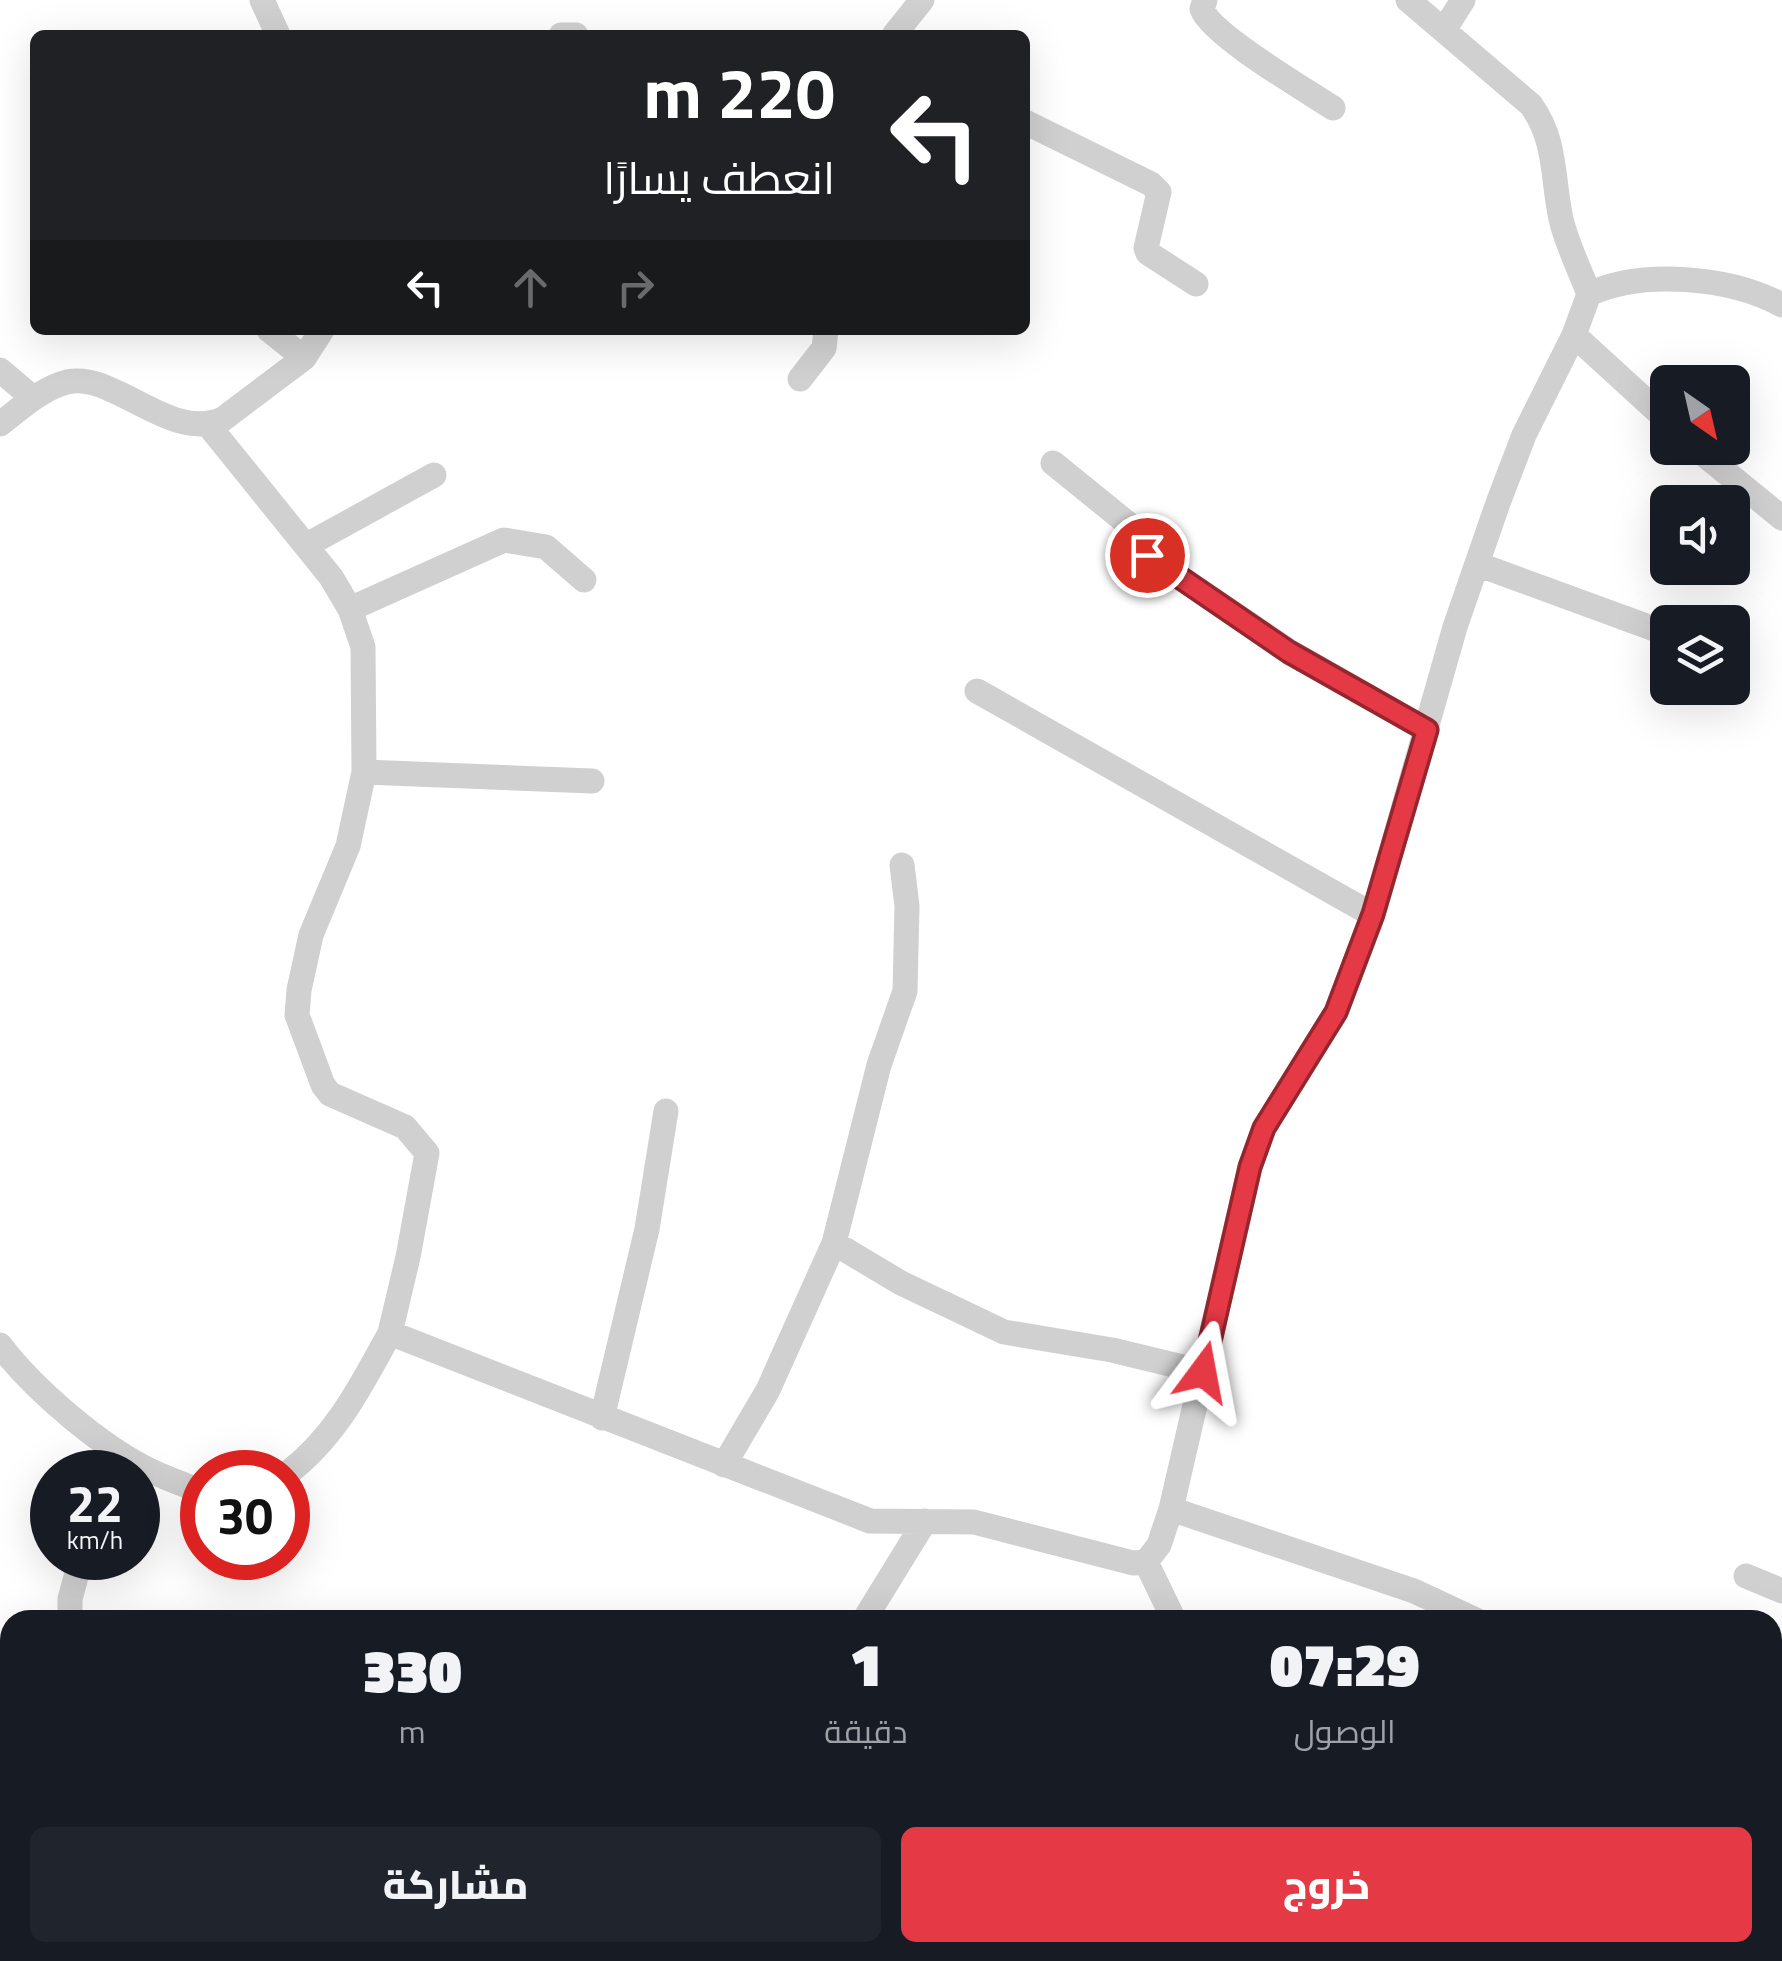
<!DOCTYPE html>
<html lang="ar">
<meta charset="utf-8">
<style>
:root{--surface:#171b24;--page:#20242c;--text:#f1f3f6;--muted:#9ea1a6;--accent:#e63946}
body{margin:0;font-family:"Titillium Web",Cairo,sans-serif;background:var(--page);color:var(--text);direction:rtl;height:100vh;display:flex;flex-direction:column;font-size:38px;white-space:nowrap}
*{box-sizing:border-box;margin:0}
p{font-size:32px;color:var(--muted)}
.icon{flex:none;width:55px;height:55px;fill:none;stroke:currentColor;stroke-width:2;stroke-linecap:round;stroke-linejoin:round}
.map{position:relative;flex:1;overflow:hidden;direction:ltr}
.sheet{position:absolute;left:0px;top:1610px;width:1782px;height:352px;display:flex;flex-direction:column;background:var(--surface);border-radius:30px 30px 0 0;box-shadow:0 10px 40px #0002;direction:rtl}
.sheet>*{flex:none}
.guide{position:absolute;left:30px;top:30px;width:1000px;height:305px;border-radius:15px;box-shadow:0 10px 40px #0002;direction:rtl;background:#202124;color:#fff;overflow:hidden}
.needle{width:65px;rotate:146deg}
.controls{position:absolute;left:1650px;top:365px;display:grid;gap:20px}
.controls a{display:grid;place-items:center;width:100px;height:100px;border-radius:15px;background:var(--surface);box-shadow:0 10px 40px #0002;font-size:50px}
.speed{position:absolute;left:30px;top:1450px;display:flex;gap:20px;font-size:50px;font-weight:700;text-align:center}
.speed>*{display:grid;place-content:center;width:130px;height:130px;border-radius:50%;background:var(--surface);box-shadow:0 10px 40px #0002;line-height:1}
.speed small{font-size:25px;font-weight:400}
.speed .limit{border:15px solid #d22;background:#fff;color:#111}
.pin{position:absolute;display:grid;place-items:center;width:85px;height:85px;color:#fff;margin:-42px;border:5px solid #fff;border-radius:50%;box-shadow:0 2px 10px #0007}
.me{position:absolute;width:110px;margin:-55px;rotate:13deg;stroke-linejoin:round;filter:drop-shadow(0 0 8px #0008)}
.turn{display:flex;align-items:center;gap:35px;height:210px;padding:0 30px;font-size:45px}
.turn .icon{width:130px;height:130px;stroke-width:2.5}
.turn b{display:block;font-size:70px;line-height:85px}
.lanes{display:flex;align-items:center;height:95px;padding:0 30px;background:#0003;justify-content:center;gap:50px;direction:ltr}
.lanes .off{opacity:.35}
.eta{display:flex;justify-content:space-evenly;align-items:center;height:170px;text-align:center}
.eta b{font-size:60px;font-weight:800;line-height:70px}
.button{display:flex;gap:20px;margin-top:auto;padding:20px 30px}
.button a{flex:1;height:115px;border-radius:15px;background:var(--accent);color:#fff;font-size:40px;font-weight:800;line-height:115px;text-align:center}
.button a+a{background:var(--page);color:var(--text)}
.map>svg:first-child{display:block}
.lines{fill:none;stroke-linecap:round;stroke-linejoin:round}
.street{stroke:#d0d0d0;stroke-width:25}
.route-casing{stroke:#96252e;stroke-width:25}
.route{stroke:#e63946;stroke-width:18}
</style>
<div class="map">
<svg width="1782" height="1961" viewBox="0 0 1782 1961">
<rect width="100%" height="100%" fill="#fff"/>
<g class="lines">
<path class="street" d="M262,0l16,35
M1205,0l-3,9c9,26 104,81 131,99
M1408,0l123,105c26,36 21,73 30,114 6,26 19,51 28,75l-15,41 -50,100 -26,68 -43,124 -82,288 -37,97 -72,116 -14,39 -79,342 243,82 62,29
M1444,30l19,-30
M561,35h15
M894,35l28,-35
M1025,122l126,62 8,8 -13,56 2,5 48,31
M1589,294c54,-25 141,-17 193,11
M269,330l35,28
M1574,335l94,86
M0,370l33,28
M800,379l24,-31 2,-18
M0,424c21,-16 41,-35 67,-42 47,-11 103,61 156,37l81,-61 18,-28
M209,426l122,151 19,32 13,38 1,125 -16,74 -37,89 -12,55 -2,25 26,70 7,9 75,33 22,26 -19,104 -18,76
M1696,448l86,70
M1053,463l79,64 15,28 142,96 138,79
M307,545l127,-70
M1477,564l191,70
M350,609l154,-69 42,7 38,33
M977,691l396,224
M364,772l228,9
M902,865l5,41 -2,85 -26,74 -45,178 67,40 103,49 108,18 91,22
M0,1345c33,44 101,102 151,126 17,8 34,14 51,21
M602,1418l45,-189 19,-118
M724,1465l44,-75 66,-147
M288,1473c48,-37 73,-87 102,-140l480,188 104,1 159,41 13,-1 13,-17 12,-36
M1146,1562l28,58
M1746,1576l36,15
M70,1620v-21l11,-41
M864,1620l61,-99
M1772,1809l10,-12
M1772,1867l10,8
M0,1895l10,-2
M135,1952l13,9
M670,1961l4,-9
M1152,1961l2,-9
M1571,1961v-9"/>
</g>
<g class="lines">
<g class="route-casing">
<path id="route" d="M1147,555l142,97 138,78 -54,184 -37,98 -72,116 -14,39 -47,205"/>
</g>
<use href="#route" class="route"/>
</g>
</svg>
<div class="controls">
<a><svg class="needle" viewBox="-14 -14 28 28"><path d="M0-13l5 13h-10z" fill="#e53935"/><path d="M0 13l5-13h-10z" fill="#9ea1a6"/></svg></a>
<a><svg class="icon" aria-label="sound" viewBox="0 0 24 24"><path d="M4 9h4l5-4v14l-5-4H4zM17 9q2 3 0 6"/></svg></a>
<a><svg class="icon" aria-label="layers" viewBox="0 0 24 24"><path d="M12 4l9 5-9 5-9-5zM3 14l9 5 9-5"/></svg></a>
</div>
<div class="speed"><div>22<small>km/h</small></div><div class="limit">30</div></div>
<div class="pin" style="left:1147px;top:555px;background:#d93025"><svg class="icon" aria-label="arrive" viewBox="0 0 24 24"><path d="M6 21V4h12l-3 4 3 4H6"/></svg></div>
<svg class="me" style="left:1203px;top:1372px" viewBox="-20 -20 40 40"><path d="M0-17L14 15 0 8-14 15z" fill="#e63946" stroke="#fff" stroke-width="4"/></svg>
<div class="guide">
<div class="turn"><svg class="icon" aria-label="left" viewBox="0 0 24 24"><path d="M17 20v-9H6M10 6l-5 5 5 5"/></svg><div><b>220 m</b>انعطف يسارًا</div></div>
<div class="lanes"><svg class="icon" aria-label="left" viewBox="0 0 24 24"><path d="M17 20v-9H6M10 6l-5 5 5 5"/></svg><svg class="icon off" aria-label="ahead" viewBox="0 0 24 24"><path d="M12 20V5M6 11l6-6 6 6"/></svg><svg class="icon off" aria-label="right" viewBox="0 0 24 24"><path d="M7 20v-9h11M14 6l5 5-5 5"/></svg></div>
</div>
<section class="sheet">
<div class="eta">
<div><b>07:29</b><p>الوصول</p></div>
<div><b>1</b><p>دقيقة</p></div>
<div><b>330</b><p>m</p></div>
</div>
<div class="button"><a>خروج</a><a>مشاركة</a></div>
</section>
</div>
